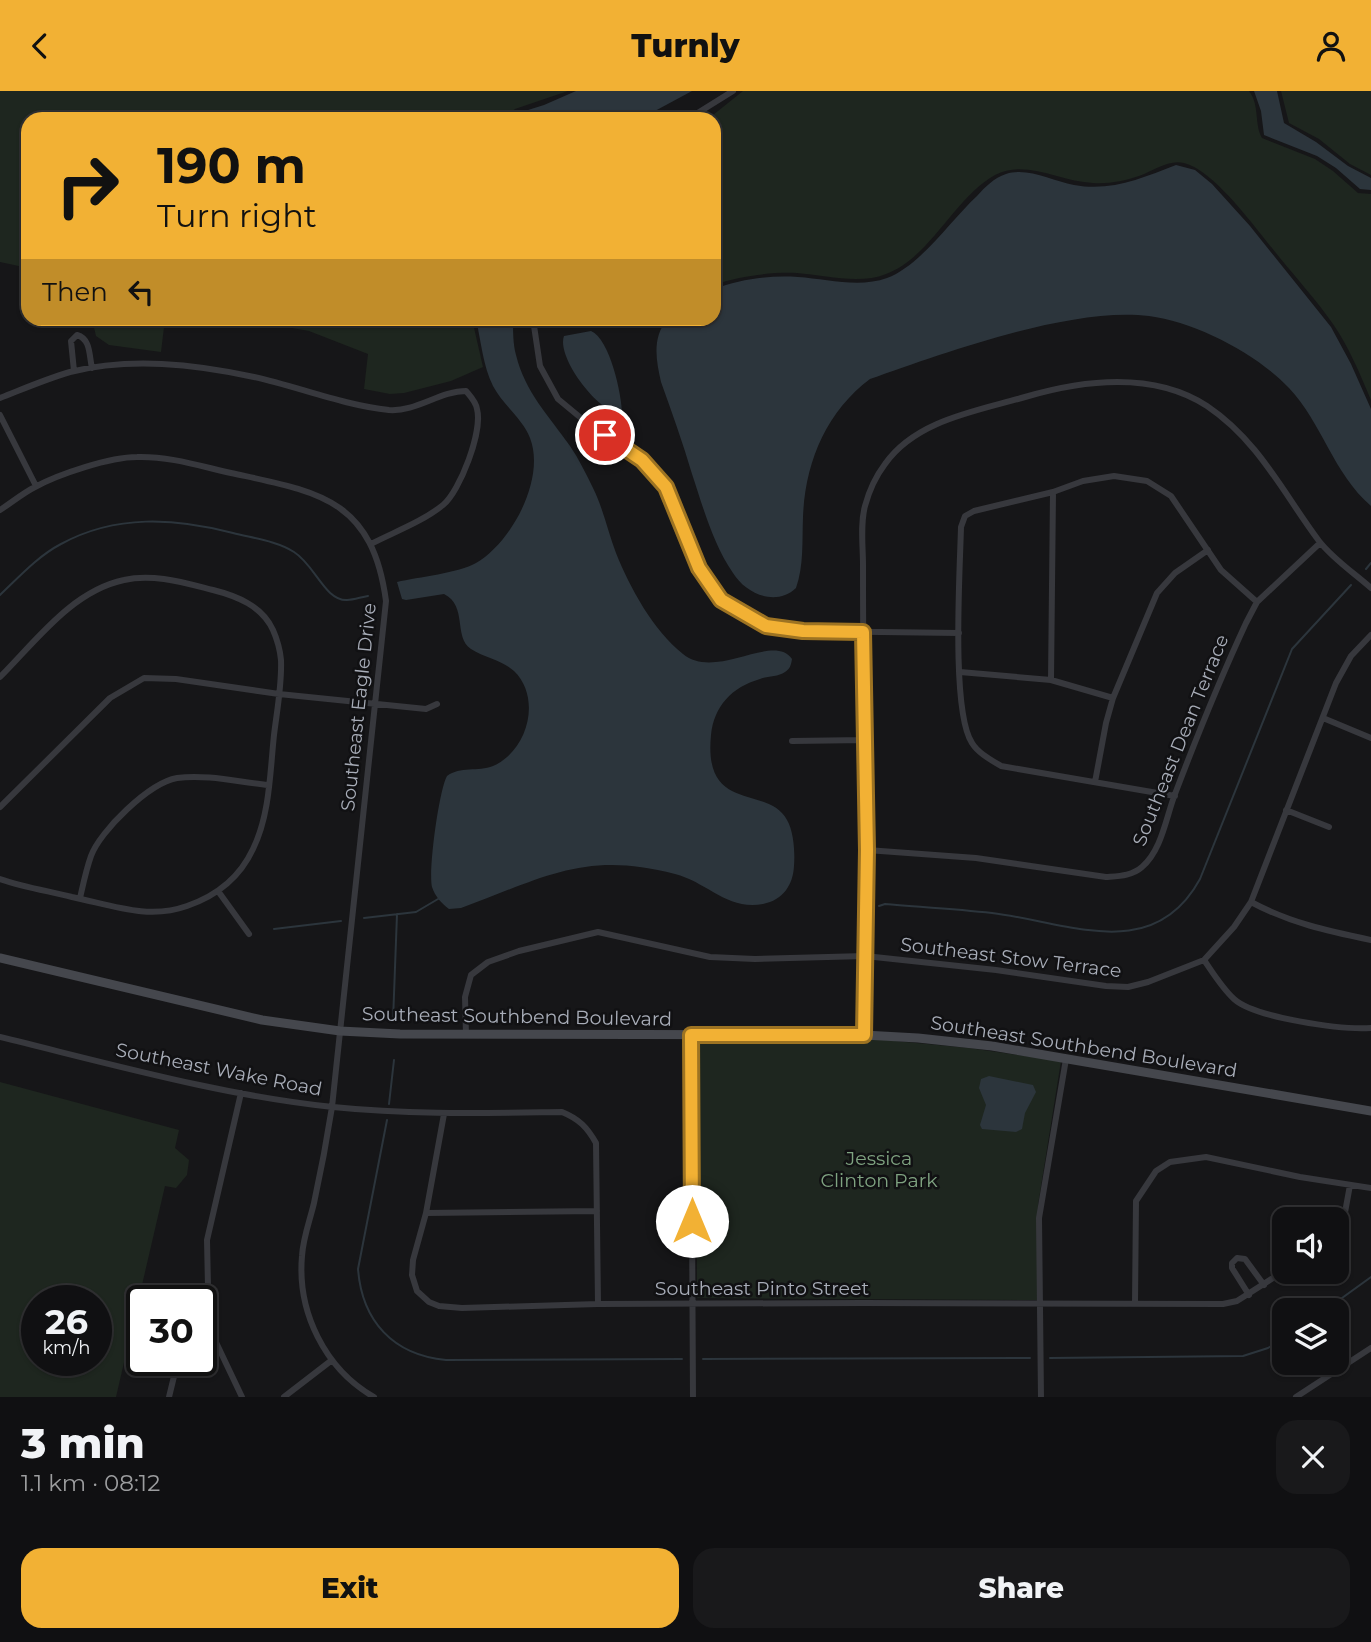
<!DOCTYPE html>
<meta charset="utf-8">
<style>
:root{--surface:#101012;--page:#19191b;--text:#f1f3f6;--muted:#9c9d9f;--line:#303032;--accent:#f2b134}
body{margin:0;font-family:Montserrat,sans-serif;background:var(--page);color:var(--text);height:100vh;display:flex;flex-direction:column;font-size:26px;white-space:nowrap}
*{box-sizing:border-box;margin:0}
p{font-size:23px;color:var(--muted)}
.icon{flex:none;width:38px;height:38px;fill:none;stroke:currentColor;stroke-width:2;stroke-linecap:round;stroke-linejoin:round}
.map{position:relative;height:1306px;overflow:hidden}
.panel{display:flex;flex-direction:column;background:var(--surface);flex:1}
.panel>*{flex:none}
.banner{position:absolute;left:21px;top:21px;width:700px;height:214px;border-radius:21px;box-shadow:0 2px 5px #0004,0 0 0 2px var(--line);background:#f2b134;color:#111;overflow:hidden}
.fabs{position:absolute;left:1272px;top:1116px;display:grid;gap:14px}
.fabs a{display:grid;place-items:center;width:77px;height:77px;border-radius:14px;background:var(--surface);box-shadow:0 2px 5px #0004,0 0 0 2px var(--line);font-size:35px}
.speed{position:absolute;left:21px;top:1194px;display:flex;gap:14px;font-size:35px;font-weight:700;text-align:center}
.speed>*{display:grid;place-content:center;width:91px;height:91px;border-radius:50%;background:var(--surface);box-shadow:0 2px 5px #0004,0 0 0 2px var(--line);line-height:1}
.speed small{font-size:18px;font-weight:400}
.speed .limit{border:4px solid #111;border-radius:10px;background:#fff;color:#111}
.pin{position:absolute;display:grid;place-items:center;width:60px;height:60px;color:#fff;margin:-30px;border:4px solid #fff;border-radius:50%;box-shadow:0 2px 7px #0007}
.me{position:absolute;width:77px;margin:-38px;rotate:0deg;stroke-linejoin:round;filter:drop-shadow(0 0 5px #0008)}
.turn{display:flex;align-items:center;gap:24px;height:147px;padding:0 21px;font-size:32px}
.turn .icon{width:91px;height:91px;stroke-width:2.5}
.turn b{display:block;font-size:49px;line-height:60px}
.then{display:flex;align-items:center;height:66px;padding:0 21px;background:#0003;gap:14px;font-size:26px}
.round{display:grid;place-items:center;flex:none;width:74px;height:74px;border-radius:21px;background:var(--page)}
.overview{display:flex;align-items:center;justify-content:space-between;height:119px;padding:0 21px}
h1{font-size:42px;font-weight:800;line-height:52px}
.action{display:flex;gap:14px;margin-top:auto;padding:14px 21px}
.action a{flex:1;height:80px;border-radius:21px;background:var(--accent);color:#111;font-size:28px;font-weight:800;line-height:80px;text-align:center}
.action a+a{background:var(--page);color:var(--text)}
header{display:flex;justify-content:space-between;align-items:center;height:91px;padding:0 21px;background:var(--accent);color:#111;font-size:32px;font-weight:800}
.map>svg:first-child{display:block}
.green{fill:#1e261f;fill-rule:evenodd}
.water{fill:#2c353c}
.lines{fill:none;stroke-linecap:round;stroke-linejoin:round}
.stream{stroke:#2c353c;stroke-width:2}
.street{stroke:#37383d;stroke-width:6}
.secondary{stroke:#45474d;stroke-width:9}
.route-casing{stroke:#9d7322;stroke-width:18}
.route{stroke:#f2b134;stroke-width:12}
.labels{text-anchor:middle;stroke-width:5;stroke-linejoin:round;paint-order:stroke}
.street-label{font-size:19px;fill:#a8adb8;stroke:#111113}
.park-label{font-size:19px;fill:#7fa381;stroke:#111113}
</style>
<header><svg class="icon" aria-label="back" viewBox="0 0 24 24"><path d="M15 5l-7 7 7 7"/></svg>Turnly<svg class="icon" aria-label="person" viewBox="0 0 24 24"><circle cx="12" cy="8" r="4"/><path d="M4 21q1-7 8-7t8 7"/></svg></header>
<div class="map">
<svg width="1371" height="1306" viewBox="0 0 1371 1306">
<rect width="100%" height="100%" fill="#161618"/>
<path class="green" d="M0,0h568l-53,18 -12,10h-475v149l-28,-6z
M743,0h506c11,14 5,33 13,47l53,21 18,12 25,22 13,1v206c-11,-26 -22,-53 -38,-76 -16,-23 -35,-44 -53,-66 -21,-25 -65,-88 -96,-95 -15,-4 -31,8 -45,13 -15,5 -30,8 -46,7 -33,-1 -67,-24 -98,-8 -41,23 -65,83 -109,99 -27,11 -61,1 -89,-1 -27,-1 -58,3 -83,12v-166h-6z
M1281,0h90v84l-21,-11 -31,-25 -30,-16z
M92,228h73l-4,33 -52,-7 -13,-9z
M241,228h231l11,48 -32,14 -47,12 -14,1 -26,-5 4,-35 -59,-23z
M554,228h48v3l-46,6z
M874,948l95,9 92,13 -23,144 -1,95 -340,-2 -1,-258z
M0,991l179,48 -4,18 14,12 -2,15 -11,13 -11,-2 -49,211h-116zM37,1209h59v60h-59z"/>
<path class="water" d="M576,0h116l-52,28h-132l4,-4 32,-10z
M1254,0h23l7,32 32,19 32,24 23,12v12l-11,-1 -24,-21 -19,-12 -53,-21 -3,-24z
M1176,74l19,5 17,14 38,42 81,101 20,37 20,45v97c-38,-33 -49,-83 -82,-118 -32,-34 -93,-66 -140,-72 -77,-10 -205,37 -279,63 -44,33 -65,84 -67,138 -1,23 1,49 -7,71 -20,19 -50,6 -63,-15 -20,-29 -30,-66 -41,-99 -9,-31 -20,-61 -31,-92 -5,-23 -9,-43 6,-63h47v-30c26,-10 56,-14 84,-12 28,2 62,11 89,1 33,-12 64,-58 90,-82 8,-9 17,-18 29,-22 22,-7 46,7 68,11 37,7 68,-7 102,-20z
M476,228h37c0,12 0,25 3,36 9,37 33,61 54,91 9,13 16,28 23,42 10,20 15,44 23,65 14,35 37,77 67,101 33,27 90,-22 109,5 -1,6 -2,10 -7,13 -7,5 -17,4 -25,7 -28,8 -46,27 -49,56 -8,80 57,49 76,85 7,12 8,33 7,46 -1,19 -11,34 -31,38 -35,7 -56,-22 -88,-30 -90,-24 -132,4 -214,34l-12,1c-8,-6 -14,-13 -17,-22 -4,-16 7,-97 15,-111 13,-10 31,-4 46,-10 35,-15 49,-68 21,-95 -12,-11 -29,-13 -43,-22 -18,-12 -3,-43 -27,-55l-38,6 -4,-1 -5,-17c21,-5 62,-9 79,-19 35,-20 70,-84 54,-125 -7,-19 -27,-33 -37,-52 -10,-20 -12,-45 -17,-67z
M591,240c19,8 31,64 31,83 -23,0 -66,-57 -58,-78z
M989,985l44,9 3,7 -11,21 -3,16 -6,3 -34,-3 -2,-4 6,-20 -7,-17 2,-9z"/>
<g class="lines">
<path class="stream" d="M1366,478l5,-6
M0,504c19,-18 38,-39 61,-51 55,-30 114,-26 172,-11 19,5 44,8 61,19 21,13 31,49 53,48 7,0 14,-3 21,-4
M879,815l6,-2c36,3 72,5 107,9 75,9 161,52 208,-34l92,-230 59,-64
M364,827l52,-6 22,-13
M274,838l67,-8
M393,930l4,-107
M389,1013l5,-44
M387,1029l-29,149c4,52 35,86 88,91l236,-1
M1324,1220l47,-34
M1050,1267l193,-2 25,-8 16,-10
M703,1268l327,-1"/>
<path class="street" d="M688,28l45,-28
M533,228l7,47 18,33 29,24 55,37 24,27 33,81 22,32 45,26 37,5 156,2
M74,280l-3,-30 6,-6c14,4 12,21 15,33
M0,307c23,-9 46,-19 70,-26 60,-15 124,-8 184,5 45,10 89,28 135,33 27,2 51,-19 77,-19 5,6 10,11 11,18 6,22 -17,82 -34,96 -21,17 -49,27 -72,39
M0,324l36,71
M0,419c11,-7 23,-17 35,-23 24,-13 75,-30 102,-30 31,-1 63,9 94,16 87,19 141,25 155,128l-54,506c-5,32 -11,64 -18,96 -4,17 -11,35 -12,53 -5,56 23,113 72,141
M960,581l91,8 62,18
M0,586c36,-36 72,-86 124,-97 29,-7 61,3 89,10 24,6 49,16 60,40 4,9 7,20 8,30 1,25 -4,50 -7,75 -4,37 -4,79 -21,114 -13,28 -37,47 -66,57 -39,14 -76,-1 -115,-9 -24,-6 -49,-10 -72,-18
M1051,589l2,-188
M1323,627l48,20
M792,650l73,-1
M1095,691l11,-59 7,-25 44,-105 18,-20 33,-23
M1175,705l-174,-30c-10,-6 -23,-13 -29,-23 -21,-32 -12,-173 -11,-216l4,-11 9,-5 79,-19 30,-11 31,-5 33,5 24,15 50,74 36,32
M0,716l110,-109 34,-20 32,1 103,15 147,15 11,-5
M1286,719l43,17
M867,759l109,8 130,19c12,-1 26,-1 36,-10 20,-17 24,-50 33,-73 22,-58 45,-115 71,-171l11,-21 63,-59
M218,800l31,43
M80,807c3,-13 6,-28 11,-42 9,-25 58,-73 86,-78 29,-4 62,4 91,7
M1251,811c39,21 77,29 120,38
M1204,869c9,13 18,28 30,39 21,19 108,31 137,29
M466,944l-1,-38 6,-22 17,-13 31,-11 79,-19 112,25 45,2 110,-3 131,14 110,16 22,1 20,-5 56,-22 30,-33 17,-25 85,-219 15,-27 20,-21
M691,944l2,362
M864,944c2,-116 2,-231 0,-347 -1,-41 -1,-82 -1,-123 0,-19 -3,-41 2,-59 4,-15 11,-30 20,-42 31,-44 92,-53 140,-67 58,-17 128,-26 182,9 52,35 76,87 112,135 14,18 35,32 52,47
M0,946c107,26 224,59 333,70 77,8 153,6 229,5 17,7 25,15 34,31l2,161
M241,1002l-34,147 1,47 5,49 29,61
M444,1023l-18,99 -13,47 -1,15 5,16 12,11 10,4 23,2 136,-4 264,-1 361,1 14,-3 47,-30
M426,1122l171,-2
M1337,1141l7,-14 6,-33
M1249,1204l-17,-27v-5l5,-5 8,1 19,26
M1135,1212l1,-102 20,-30 14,-9 36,-5 94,20 71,11
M201,1250l12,-5
M169,1306l9,-37
M284,1306l48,-37
M1041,1306l-2,-179 27,-159
M1296,1306l75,-49"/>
<path class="secondary" d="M0,867l262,62 78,11 60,3 464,1 54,3 74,8 379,65"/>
</g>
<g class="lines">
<g class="route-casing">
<path id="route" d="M605,344l37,25 24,27 33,81 22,32 45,26 37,5 60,1 4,218 -3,185h-173l1,186"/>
</g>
<use href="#route" class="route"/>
</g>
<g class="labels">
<g class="street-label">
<text transform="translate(358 616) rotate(-84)" y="7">Southeast Eagle Drive</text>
<text transform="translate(1180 649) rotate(-68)" y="7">Southeast Dean Terrace</text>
<text transform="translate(1011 866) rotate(7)" y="7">Southeast Stow Terrace</text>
<text transform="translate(517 925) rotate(1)" y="7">Southeast Southbend Boulevard</text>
<text transform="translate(1084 955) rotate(9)" y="7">Southeast Southbend Boulevard</text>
<text transform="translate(219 978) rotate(11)" y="7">Southeast Wake Road</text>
<text x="762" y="1204">Southeast Pinto Street</text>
</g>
<g class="park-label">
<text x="879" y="1074">Jessica<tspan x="879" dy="22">Clinton Park</tspan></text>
</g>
</g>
</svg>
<div class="fabs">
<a><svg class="icon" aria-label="sound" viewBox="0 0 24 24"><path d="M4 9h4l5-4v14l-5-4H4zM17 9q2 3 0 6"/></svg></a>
<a><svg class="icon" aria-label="layers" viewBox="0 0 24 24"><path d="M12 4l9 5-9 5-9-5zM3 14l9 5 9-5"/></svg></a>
</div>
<div class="speed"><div>26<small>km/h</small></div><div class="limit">30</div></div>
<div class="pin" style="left:605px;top:344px;background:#d93025"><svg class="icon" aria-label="arrive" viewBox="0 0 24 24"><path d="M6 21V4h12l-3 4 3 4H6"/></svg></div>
<svg class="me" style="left:692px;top:1130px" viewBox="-20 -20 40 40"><circle r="19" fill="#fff"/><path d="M0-13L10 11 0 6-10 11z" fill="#f2b134"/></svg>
<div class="banner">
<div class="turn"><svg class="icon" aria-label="right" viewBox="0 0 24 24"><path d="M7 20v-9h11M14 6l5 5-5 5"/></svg><div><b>190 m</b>Turn right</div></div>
<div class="then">Then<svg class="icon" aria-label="left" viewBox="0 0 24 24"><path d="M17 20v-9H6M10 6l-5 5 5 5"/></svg></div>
</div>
</div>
<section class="panel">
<div class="overview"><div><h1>3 min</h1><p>1.1 km · 08:12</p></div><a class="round"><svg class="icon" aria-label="close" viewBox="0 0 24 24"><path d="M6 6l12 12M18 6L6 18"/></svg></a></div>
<div class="action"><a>Exit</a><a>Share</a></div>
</section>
